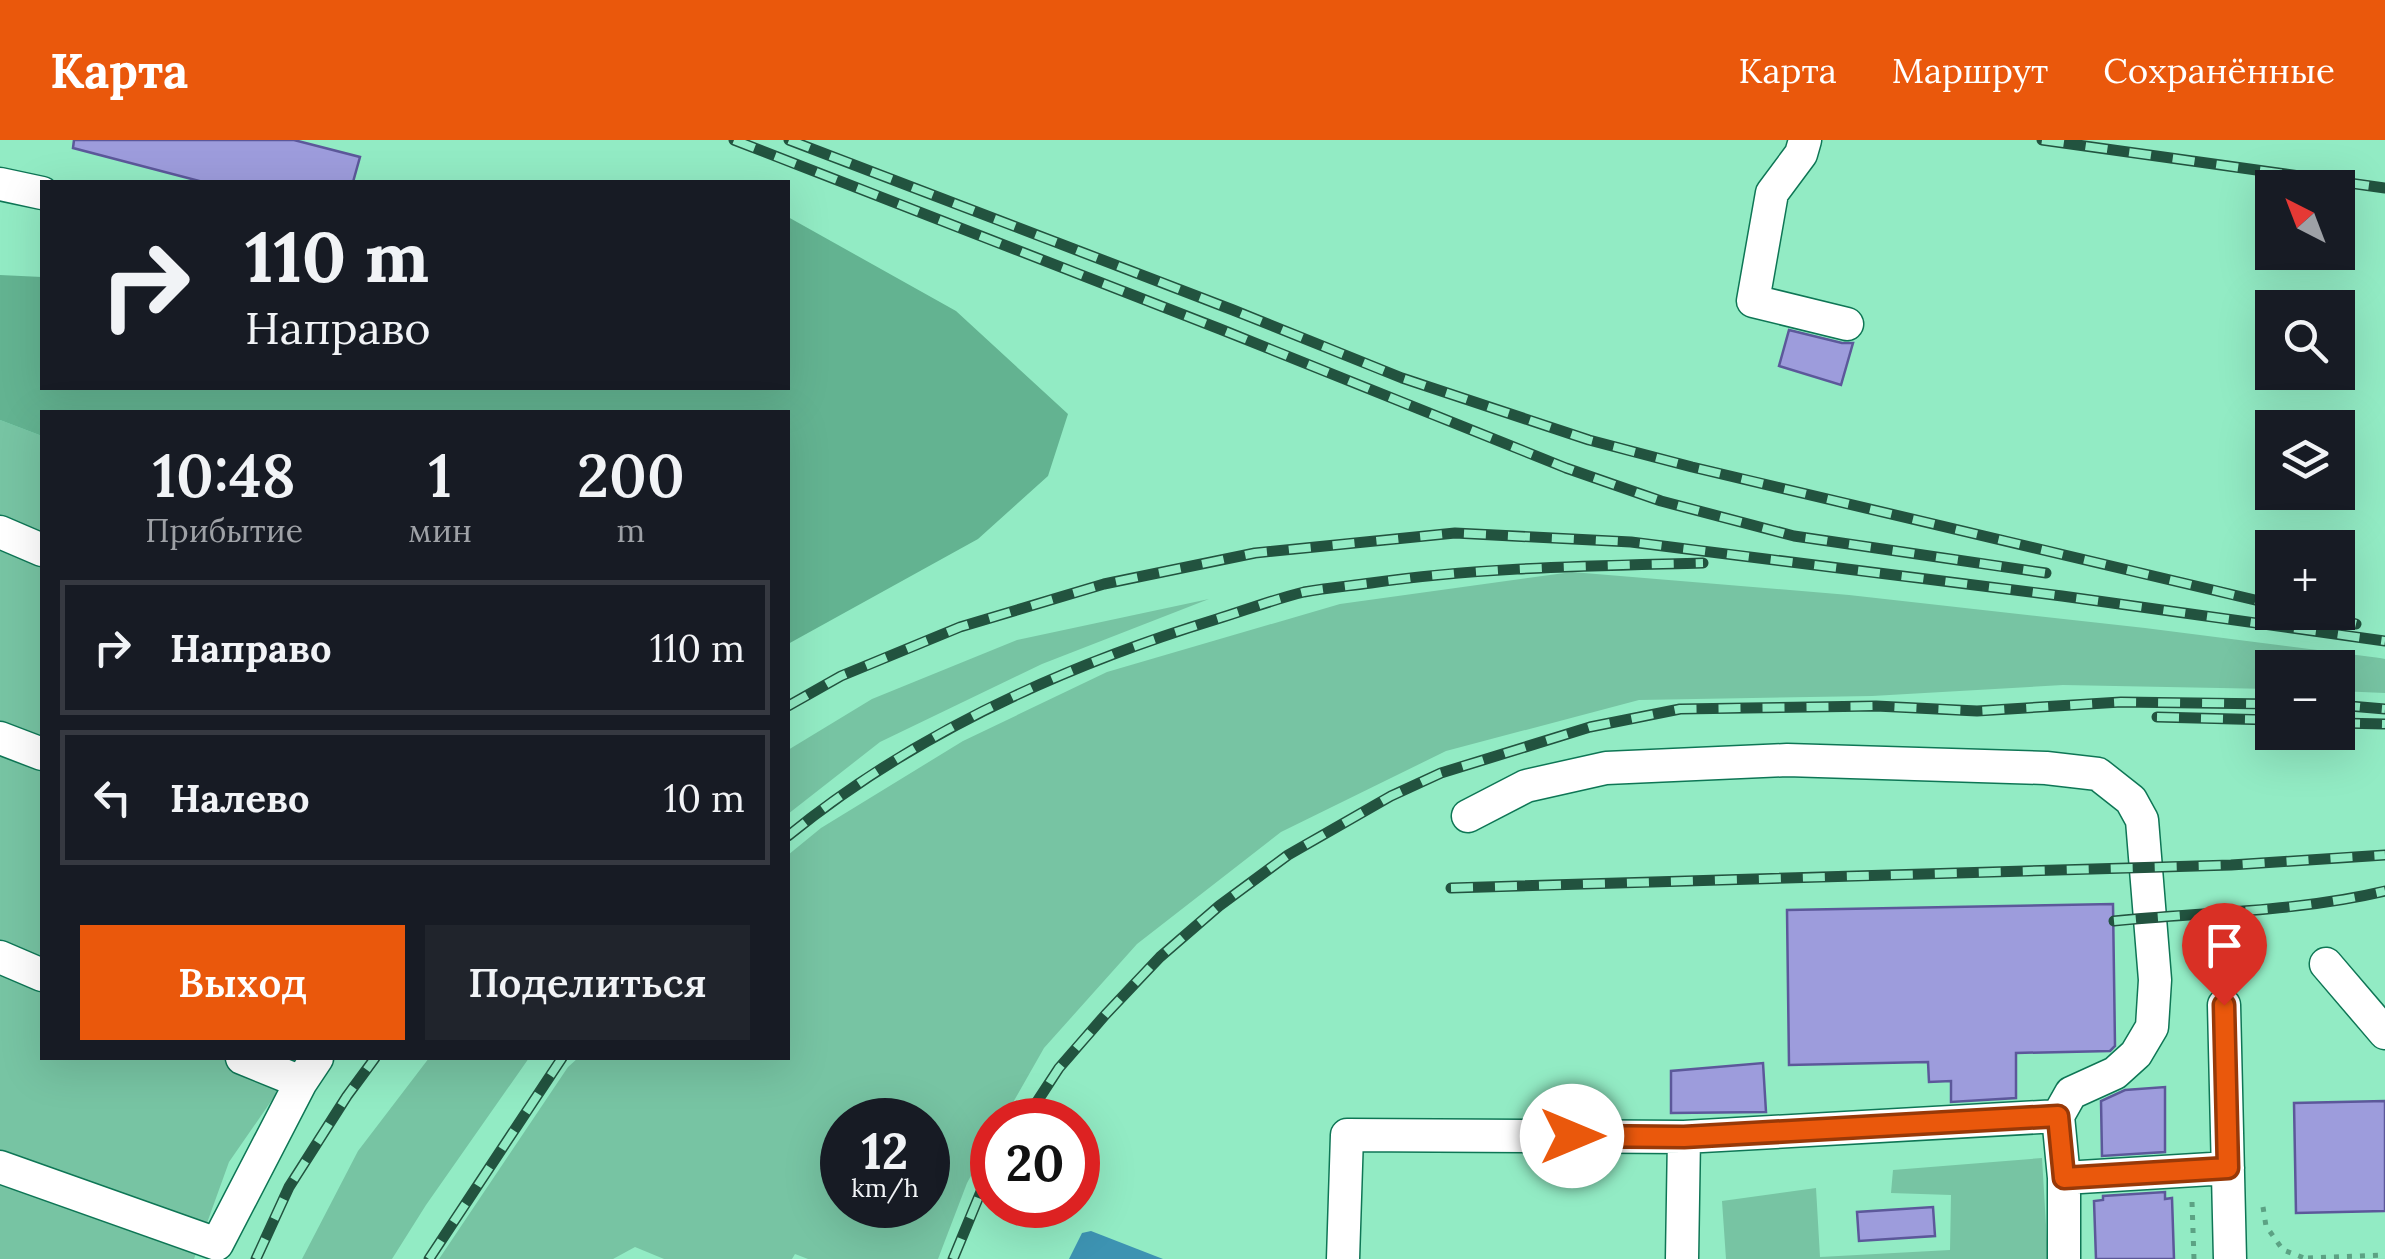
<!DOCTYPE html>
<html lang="ru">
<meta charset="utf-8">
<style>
:root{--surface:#171b24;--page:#20242c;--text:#f1f3f6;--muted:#9ea1a6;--line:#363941;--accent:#ea580c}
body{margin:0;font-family:Lora,serif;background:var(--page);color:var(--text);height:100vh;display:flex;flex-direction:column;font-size:38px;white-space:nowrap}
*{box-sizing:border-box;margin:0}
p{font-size:32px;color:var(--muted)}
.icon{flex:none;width:55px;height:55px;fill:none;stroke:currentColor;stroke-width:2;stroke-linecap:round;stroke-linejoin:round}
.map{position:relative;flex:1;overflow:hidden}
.panel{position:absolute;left:40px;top:270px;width:750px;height:650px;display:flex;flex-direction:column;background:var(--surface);border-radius:0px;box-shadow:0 10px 40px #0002}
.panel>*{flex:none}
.hud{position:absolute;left:40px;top:40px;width:750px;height:210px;border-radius:0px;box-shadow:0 10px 40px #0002;background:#171b24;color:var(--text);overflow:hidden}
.needle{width:65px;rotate:318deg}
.fabs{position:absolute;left:2255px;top:30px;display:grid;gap:20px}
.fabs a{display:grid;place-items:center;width:100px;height:100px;border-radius:0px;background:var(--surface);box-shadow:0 10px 40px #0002;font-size:50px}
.speed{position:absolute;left:820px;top:958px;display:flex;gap:20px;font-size:50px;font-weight:700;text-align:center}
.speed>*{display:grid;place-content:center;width:130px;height:130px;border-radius:50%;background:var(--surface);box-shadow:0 10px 40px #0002;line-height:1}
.speed small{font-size:25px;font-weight:400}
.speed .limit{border:15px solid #d22;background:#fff;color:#111}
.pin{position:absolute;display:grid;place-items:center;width:85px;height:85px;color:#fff;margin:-102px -42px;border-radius:50% 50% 50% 0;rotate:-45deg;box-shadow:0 0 10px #0007}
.pin .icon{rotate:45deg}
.me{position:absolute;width:110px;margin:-55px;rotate:90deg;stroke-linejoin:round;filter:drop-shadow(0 0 8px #0008)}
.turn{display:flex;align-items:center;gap:35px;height:210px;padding:0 40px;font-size:45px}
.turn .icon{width:130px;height:130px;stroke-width:2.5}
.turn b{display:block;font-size:70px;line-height:85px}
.eta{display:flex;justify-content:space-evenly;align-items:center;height:170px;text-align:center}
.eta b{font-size:60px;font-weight:600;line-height:70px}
.action{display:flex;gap:20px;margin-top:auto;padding:20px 40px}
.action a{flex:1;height:115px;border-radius:0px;background:var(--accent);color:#fff;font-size:40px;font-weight:600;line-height:115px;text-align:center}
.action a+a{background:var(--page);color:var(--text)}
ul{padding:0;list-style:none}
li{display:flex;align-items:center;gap:30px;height:135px;margin:0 20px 15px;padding:0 20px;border:5px solid var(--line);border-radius:0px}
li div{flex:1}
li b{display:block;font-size:38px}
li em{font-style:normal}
header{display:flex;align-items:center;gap:60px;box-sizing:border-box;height:140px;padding:0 50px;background:var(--accent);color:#fff}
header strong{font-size:48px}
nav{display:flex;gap:55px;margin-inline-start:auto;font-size:35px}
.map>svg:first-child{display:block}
.green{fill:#77c4a3;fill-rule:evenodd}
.forest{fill:#63b391}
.water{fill:#3d93b2}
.building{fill:#9d9cdc;stroke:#5c589a;stroke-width:2.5}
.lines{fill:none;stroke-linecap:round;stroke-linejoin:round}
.minor-casing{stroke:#0e7655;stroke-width:35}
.path{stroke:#5ca284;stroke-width:5;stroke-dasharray:5 8;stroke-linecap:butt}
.minor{stroke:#fff;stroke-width:32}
.rail-casing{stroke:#22533f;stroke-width:11}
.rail{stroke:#92ebc4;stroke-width:8;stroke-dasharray:22;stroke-linecap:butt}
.route-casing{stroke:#983908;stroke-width:25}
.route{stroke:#ea580c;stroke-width:18}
</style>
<header>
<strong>Карта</strong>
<nav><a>Карта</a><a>Маршрут</a><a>Сохранённые</a></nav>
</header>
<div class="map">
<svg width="2385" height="1119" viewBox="0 0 2385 1119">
<rect width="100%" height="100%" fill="#92ebc4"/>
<path class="green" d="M0,280l42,16v622h259l-72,104 -35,97h-194z
M1572,432l277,23 296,33 235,30 5,1v34l-47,-2v-23h-66v21l-209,-4 -191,11 -233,4 -193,51 -165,81 -144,112 -93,104 -41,72h-11v18l-25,45 -29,76h-130l-13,-5 -3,5h-128l-29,-12 -22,12h-174l129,-192 10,-9h210v-203l33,-27 142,-87 144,-69 233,-68zM842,980h86v85h-86z
M1209,459l-167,65 -162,78 -92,72v-64l84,-51 145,-59z
M429,918h100l-103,147 -34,54h-90l56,-108z
M2042,1018l6,101h-322l-4,-58 94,-13 4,69 130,-7 1,-55 -60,-2 2,-23z"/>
<path class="forest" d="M788,77l168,94 112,103 -20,62 -70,63 -190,105v-232h-746v24l-42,-16v-145l42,2v111h746z"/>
<path class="water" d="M1091,1091l72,28h-94l13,-26z"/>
<path class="building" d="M74,0h220l66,17 -7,25h-150l-130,-34z
M1789,190l53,13h11l-12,42 -62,-19z
M2113,764l2,142 -5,5 -94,2v45l-65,4v-21l-22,1 -1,-20 -139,3 -2,-155z
M1763,923l3,49 -95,1v-42z
M2165,947v65l-63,4 -1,-55 24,-11z
M2385,961v110l-89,2 -2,-110z
M2165,1052v7l7,-1 2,61h-78l-2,-58 9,-1v-4z
M1933,1067l2,29 -76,5 -2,-29z"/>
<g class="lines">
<g class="minor-casing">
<path id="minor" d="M1805,0l-4,14 -29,39 -19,108 94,23
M0,44l42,9
M0,392l42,18
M0,598l42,16
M1468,676l58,-30 80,-18 181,-8 259,8 52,6 33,26 11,20 13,160 -3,47 -16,27 -21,19 -44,20 -13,23 6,62
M0,817l42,18
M2326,824l59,69
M2224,865l6,254
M242,918l59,24 16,-24
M0,1027l217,77 84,-162
M1343,1119l4,-124 337,2
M1682,1119l2,-122 374,-21
M2064,1119v-81l164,-10"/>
</g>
<path class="path" d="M2192,1062l2,57
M2263,1067l3,19 17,24 24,9
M2308,1118l77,-3"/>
<use href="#minor" class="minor"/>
<g class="rail-casing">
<path id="rail" d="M734,0l486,189 346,139 95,33 133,35 252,37
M789,0l444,170 169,68 187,62 103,27 580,137
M2042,0l343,48
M2309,472l47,12
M2338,565l47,4
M788,566l53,-30 119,-49 144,-43 151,-31 200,-20 176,9 431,54 323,45
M2157,577l115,3
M2338,583l47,1
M788,696c125,-102 275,-170 429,-217 29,-9 58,-20 87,-27 22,-4 45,-6 67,-9 110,-16 221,-17 332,-20
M1451,748l780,-23 154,-10
M2114,781c90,-9 182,-9 271,-30
M1025,980l34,-52 47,-54 54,-57 59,-51 69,-51 103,-59 50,-23 149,-46 90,-18 196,-3 101,5 144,-9 151,2
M256,1119l33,-72 58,-91 28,-38
M429,1119l133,-201
M953,1119l29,-70 10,-17"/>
</g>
<use href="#rail" class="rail"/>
</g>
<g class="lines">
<g class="route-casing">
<path id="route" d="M1572,996l112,1 374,-21 6,62 164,-10 -4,-163"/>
</g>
<use href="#route" class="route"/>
</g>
</svg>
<div class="fabs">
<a><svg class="needle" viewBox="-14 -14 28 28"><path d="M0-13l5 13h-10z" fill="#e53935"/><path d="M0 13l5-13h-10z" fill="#9ea1a6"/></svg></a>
<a><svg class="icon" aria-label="search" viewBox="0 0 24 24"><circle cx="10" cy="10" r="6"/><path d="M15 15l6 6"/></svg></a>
<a><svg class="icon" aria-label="layers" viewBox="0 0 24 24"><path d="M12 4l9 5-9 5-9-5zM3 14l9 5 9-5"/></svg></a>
<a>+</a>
<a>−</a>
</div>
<div class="speed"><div>12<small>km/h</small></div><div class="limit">20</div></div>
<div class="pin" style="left:2224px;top:865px;background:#d93025"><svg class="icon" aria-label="arrive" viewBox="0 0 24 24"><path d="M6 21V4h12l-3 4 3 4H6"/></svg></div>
<svg class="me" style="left:1572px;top:996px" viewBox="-20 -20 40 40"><circle r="19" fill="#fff"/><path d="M0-13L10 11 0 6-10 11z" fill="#ea580c"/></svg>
<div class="hud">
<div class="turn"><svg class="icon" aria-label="right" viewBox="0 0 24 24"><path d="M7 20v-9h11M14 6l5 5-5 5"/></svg><div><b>110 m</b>Направо</div></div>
</div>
<section class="panel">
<div class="eta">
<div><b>10:48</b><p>Прибытие</p></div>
<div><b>1</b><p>мин</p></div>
<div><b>200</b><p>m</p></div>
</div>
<ul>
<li><svg class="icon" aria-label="right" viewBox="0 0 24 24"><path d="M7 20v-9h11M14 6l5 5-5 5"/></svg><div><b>Направо</b></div><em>110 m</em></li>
<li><svg class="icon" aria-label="left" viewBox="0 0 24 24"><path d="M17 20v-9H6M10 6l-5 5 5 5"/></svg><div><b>Налево</b></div><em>10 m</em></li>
</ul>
<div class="action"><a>Выход</a><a>Поделиться</a></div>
</section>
</div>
